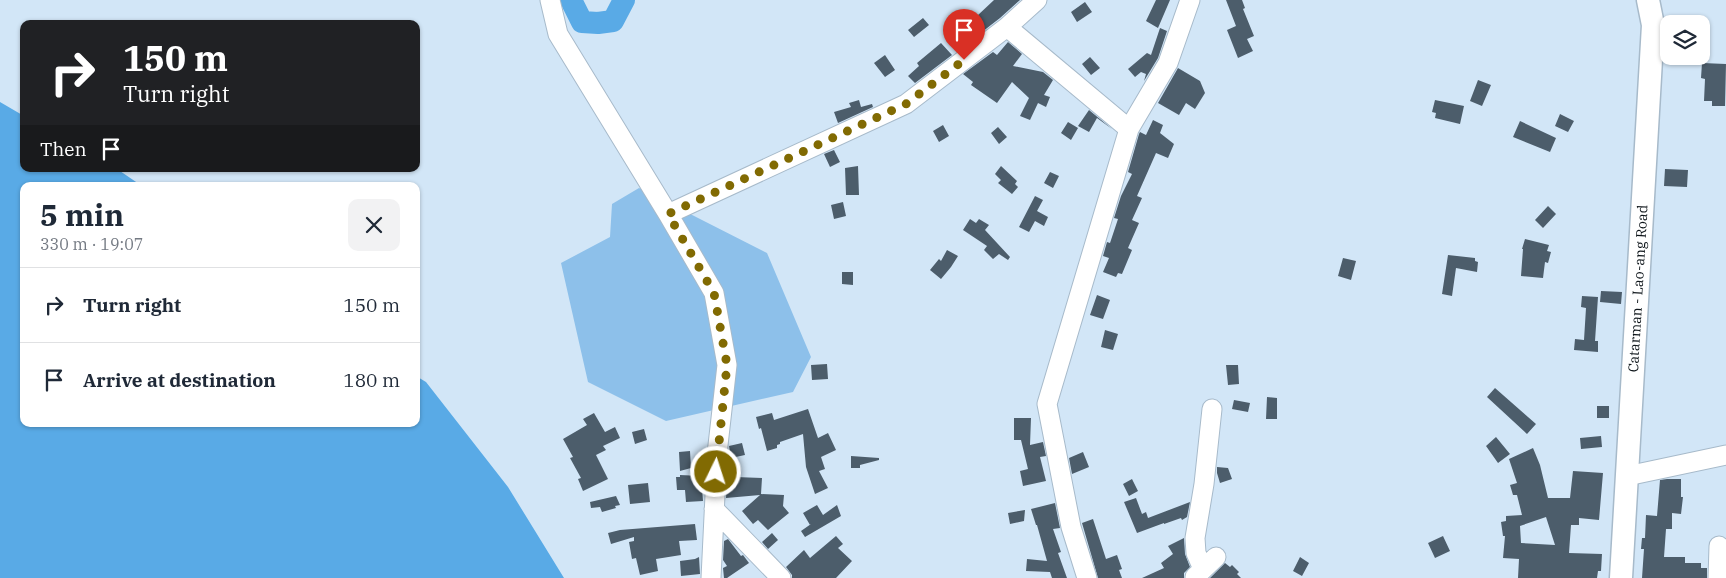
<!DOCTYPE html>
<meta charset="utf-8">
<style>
:root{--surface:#fff;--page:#f2f2f3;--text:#1f2937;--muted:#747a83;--line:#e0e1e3}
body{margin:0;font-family:"IBM Plex Serif",serif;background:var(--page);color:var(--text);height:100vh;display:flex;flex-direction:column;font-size:19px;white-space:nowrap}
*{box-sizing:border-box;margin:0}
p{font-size:16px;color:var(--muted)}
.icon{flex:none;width:28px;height:28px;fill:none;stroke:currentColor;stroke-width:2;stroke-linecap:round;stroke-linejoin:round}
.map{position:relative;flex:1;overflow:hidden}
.drawer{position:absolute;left:20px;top:182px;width:400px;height:245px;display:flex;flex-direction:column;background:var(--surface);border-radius:10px;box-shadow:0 1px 4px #0004}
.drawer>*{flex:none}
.banner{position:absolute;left:20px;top:20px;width:400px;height:152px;border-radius:10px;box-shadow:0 1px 4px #0004;background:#202124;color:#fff;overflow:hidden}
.fabs{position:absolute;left:1660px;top:15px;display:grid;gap:10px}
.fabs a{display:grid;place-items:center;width:50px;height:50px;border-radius:10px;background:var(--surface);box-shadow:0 1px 4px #0004;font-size:25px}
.pin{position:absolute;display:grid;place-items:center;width:42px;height:42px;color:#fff;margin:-51px -21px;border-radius:50% 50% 50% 0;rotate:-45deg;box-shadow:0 0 5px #0007}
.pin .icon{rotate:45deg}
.me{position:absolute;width:55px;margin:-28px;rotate:4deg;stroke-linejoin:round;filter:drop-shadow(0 0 4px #0008)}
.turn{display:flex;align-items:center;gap:18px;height:105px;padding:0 20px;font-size:22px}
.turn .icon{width:65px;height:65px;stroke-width:2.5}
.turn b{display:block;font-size:35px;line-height:42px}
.then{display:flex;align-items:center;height:48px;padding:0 20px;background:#0003;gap:10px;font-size:19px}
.round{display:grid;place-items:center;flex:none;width:52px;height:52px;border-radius:10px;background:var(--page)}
.overview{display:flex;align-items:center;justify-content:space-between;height:85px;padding:0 20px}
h1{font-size:30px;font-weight:800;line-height:38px}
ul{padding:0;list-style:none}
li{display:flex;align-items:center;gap:15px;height:75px;padding:0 20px;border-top:1px solid var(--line)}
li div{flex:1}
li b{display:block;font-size:19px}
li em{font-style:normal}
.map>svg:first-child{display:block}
.green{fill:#8dc0ea}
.water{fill:#59aae6}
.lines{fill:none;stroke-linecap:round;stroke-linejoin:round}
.river{stroke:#59aae6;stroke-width:22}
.building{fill:#4c5d6b;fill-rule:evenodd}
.minor-casing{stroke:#a7baca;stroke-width:21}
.major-casing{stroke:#a7baca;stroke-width:25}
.minor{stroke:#fff;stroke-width:19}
.major{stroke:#fff;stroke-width:22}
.route{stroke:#816a02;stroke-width:9;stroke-dasharray:0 16.2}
.labels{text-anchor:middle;stroke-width:5;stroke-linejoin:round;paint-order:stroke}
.street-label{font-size:14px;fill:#0e151a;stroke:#fff}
</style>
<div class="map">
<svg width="1726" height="578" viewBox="0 0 1726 578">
<rect width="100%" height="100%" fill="#d2e6f7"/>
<path class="green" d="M639,188l128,65 44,104 -18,35 -127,29 -78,-39 -27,-119 49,-26 2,-33z"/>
<path class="water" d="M0,102l24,14v53h93l25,17h-118v238h392v-48l10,6 82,105 56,91h-564z"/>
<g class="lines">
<path class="river" d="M571,0l11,22 16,1 15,-2 11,-21"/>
</g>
<path class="building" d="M994,0h26l-20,18 -31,24 -9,-10z
M1156,0h14l-12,28 -12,-7z
M1226,0h16l3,8 -2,1 11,27 -7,3 6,12 -15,7 -11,-28 9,-4z
M1085,2l7,10 -15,10 -6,-10z
M923,18l6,7 -15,12 -6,-7z
M1160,28l7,3 -9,27 -14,23 2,-7 -5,-2 -6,5 -7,-8 19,-16 4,2z
M1008,42l14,12 -9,12 30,6 10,8 -9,15 6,2 -4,10 -8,-4 -8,17 -10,-4 9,-18 -17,-16 -15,21 -26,-18 2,-3 -10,-8 30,-22 4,3z
M941,43l11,12 -37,28 -7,-7 11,-10 -2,-3z
M885,55l10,15 -10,7 -11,-14z
M1090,57l10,11 -9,7 -9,-11z
M1702,63l24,1 -1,42h-13v-5h-8l1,-22 -4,-1z
M1178,68l22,13 5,12 -10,16 -9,-6 -7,12 -21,-12z
M1478,80l13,5 -9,21 -12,-5z
M859,100l2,7 11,-3 1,3 -35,16 -4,-11 17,-5 -2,-4z
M1435,100l29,6 -4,18 -25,-6 1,-5 -4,-1z
M1089,110l23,19 -15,-11 -8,14 -11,-6z
M1560,114l14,7 -6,11 -13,-6z
M1153,120l10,5 -3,8 14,11 -6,14 -12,-5 -19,43 5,2 -10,22 7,3 -11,25 4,2 -10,24 -4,-1 -2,4 -13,-5 6,-14 -6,-2 4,-14 3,1 8,-24 -4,-1 7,-22 11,-22 -4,-2 11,-38 1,-2 6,3z
M1520,121l36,17 -6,14 -37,-15z
M1068,122l10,6 -7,12 -10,-7z
M943,125l6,11 -10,6 -6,-11z
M998,127l9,10 -8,7 -8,-11z
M834,150l6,12 -10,5 -6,-13z
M858,166l1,29h-13l-1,-27z
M1001,166l16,15 -2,3 3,3 -6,7 -14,-11 3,-3 -6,-6z
M1665,169l23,1 -1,17 -23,-1z
M1050,172l9,4 -6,12 -9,-5z
M1035,196l8,4 -6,11 11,6 -4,9 -9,-5 -6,11 -10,-5z
M843,202l3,14 -12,3 -3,-14z
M1548,206l8,8 -13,14 -8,-8z
M970,219l6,4 3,-4 10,6 -4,5 25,27 -2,3 -9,-6 -6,5 -9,-9 3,-4 -24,-16z
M1525,239l24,6 -2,6 4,1 -3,11 -3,-1 -2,16 -22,-2 2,-27h-1z
M947,250l11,6 -7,11 -10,12 -11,-9 9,-11 2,2z
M1448,255l27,3v3l3,1 -1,10 -21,-4 -4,28 -10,-2z
M1343,258l13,3 -5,19 -13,-4z
M842,272h11v13l-11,-1z
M1601,291l21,1 -1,12 -21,-2z
M1097,295l13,5 -7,19 -13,-4z
M1582,296l16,1 -3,44h3v11l-24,-2 1,-11 9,1 2,-32 -5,-1z
M1105,330l13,4 -5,16 -12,-3z
M827,364l1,15 -16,1 -1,-15z
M1226,365h12l1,19 -11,1z
M1495,388l41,36 -9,10 -40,-37z
M1267,397l10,1v21h-11z
M1234,400l16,3 -2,9 -16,-3z
M1597,406h12v12h-12z
M808,409l10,29 10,-5 8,17 -15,7 4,12 -6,2 9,17 -13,6 -9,-27 -3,-33 -23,8v2l-3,1v3l-10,3 -6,-23 -2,1 -3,-12 16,-4 2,7z
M594,413l11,19 10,-5 5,11 -17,8 3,4 -10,5 12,24 -25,12 -5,-12 3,-1 -11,-20 3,-1 -10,-18 24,-14 -4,-6z
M1014,418h17l-1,27 13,-3 3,14 -6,1 6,24 -23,5 -3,-15 8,-2 -7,-29h-7z
M644,429l3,11 -12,4 -3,-12z
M1601,436l1,11 -21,2 -1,-11z
M1496,437l14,17 -12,9 -12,-17z
M742,443l3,12 -14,3 -2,-12z
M1533,448l7,17 8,33h22l3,-27 30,2 -4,47 -20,-2v7h-8l-2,28 33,1 -1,17h-3l-1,7h-79l1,-19 -16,-1 2,-22h-2l-2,-14 5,-1v-5l16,-1 -5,-20h-4l-3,-10 7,-2 -8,-24zM1546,517l9,28 -34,-2 -1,-17z
M690,451l1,17 -11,3 -1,-19z
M1083,452l6,15 -17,7 -3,-16z
M851,456l28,2v2l-19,5v3h-9z
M1217,467l11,1 4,11 -12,4 -3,-10z
M680,475l21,1 2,25 -17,1 -1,-12h-8l-1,-13h4z
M735,477l27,1 -1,16 23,1 -1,11 6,7 -21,17 -10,-10 -5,4 -11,-13 18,-16 -34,3 1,-17 8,-1z
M1132,479l6,12 -9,5 -6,-12z
M1667,479h14v18h2l-2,17 -9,-1v16h-6l-2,28h21v6h16v5h6v10h-65l2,-29h-3l1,-11h3l1,-23 11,1 3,-36z
M648,483l2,19 -20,2 -2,-19z
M616,496l4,9 -5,1 1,2 -14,4 -2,-5 -9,1 -1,-6z
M1136,498l6,16 4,-2 2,6 42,-16 -3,15 -5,3 -1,-2 -17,6v-1l-27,10 -13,-31z
M1055,503l5,25 -7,1 8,23 -3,1 9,25h-15l-2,-6 -24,-1 1,-12 20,2 -10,-36h-1l-5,-16z
M817,505l6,10 14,-10 4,11 -36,21 -4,-6 10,-7 -1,1 -7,-12z
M1025,510l-1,11 -14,3 -2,-11z
M1093,519l13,40 11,-4 5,14 -3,1 3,8h-24l-16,-55z
M695,524l2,16 -18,1 2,14 -25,4 2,12 -18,4 -4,-17 -4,1 -3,-17 5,-1v-4l-23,7 -3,-11 12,-3z
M772,533l6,7 -10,9 -6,-7z
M836,536l7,8 -5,4 14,13 -16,17h-44v-3l-6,-8 18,-17 6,8z
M1443,536l7,15 -15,7 -7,-15z
M1184,538l1,16 5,13 -6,6v5h-42l22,-10 -3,-5 12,-9 -5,-8z
M728,539l13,17 2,-1 6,8 -22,15h-3l-1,-10 4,-2 -4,-6 1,-19z
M699,557l1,17 -19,2 -1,-15 15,-2z
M1300,557l9,6 -7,13 -9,-5z
M1225,563l5,4 2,-2 7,7 -2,2 4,4h-31z"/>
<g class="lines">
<g class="minor-casing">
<path id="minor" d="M550,0l8,34 110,180 46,79 13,72 -10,89 -6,124
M1007,27l122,102
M668,214l238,-110 101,-77 30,-27
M1627,476l99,-21
M714,509l67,69
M1203,569l-7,-16 -1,-15 9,-54 8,-75
M1195,577l21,-20
M1087,578l-16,-51 -24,-123 82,-275 39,-66 22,-63
M1718,578l1,-32"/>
</g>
<g class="major-casing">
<g id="major">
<path id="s1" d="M1621,578l32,-553 -5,-25"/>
</g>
</g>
<use href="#minor" class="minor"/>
<use href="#major" class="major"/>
</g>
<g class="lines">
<path class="route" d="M716,472l11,-107 -13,-72 -46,-79 238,-110 58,-44"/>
</g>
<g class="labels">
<g class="street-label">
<text dy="5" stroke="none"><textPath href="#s1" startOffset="290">Catarman - Lao-ang Road</textPath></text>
</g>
</g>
</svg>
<div class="fabs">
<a><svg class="icon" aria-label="layers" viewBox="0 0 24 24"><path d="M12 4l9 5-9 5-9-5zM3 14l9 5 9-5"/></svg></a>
</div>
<div class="pin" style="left:964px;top:60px;background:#d93025"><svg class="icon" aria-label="arrive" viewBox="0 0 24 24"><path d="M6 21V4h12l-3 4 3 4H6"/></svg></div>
<svg class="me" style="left:716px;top:472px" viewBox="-20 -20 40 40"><circle r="17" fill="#816a02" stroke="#fff" stroke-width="3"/><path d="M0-11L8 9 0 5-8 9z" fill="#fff"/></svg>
<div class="banner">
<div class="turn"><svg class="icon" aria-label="right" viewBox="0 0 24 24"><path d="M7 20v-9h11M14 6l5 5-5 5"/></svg><div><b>150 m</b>Turn right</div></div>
<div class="then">Then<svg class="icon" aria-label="arrive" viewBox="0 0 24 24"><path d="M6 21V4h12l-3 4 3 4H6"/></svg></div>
</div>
<section class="drawer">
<div class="overview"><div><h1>5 min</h1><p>330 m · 19:07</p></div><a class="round"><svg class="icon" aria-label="close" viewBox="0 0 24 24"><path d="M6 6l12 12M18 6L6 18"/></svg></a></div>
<ul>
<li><svg class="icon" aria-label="right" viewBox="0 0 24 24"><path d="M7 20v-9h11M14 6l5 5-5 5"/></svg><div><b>Turn right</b></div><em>150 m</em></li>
<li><svg class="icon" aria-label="arrive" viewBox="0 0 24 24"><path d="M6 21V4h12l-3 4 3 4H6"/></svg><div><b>Arrive at destination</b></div><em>180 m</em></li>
</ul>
</section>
</div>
